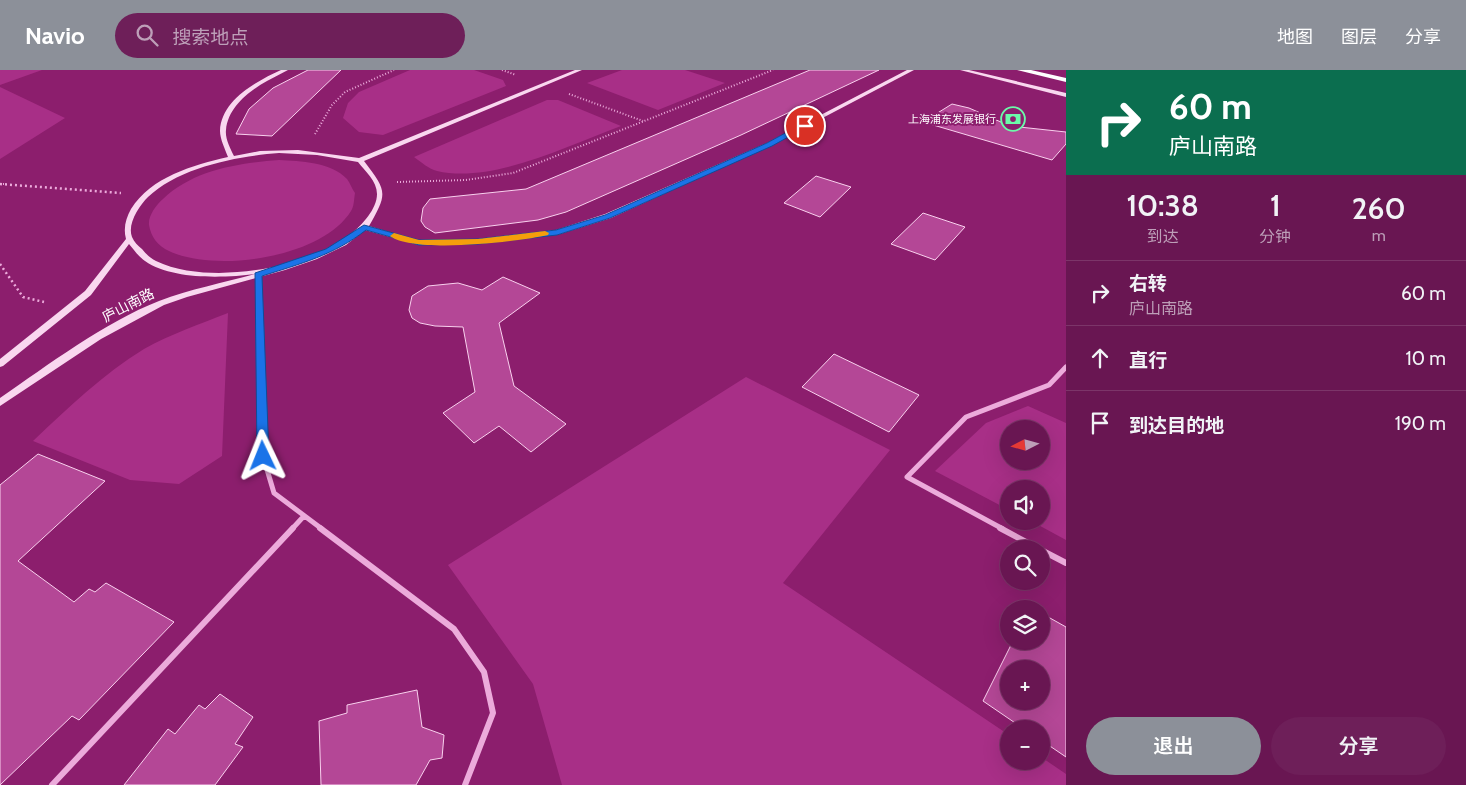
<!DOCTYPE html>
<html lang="zh">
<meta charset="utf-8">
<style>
:root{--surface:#691652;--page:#6e1f59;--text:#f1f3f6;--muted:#bd9fb8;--line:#7c3569;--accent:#8c9099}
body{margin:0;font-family:Cabin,"Noto Sans SC",sans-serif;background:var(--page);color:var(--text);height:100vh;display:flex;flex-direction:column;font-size:19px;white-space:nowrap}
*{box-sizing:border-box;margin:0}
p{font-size:16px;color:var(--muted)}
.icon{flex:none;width:28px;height:28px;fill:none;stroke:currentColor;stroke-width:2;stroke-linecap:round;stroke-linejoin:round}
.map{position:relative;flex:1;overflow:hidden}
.panel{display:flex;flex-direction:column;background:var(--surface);width:400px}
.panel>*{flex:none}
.banner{background:#0b6e4f;color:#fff;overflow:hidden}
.needle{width:32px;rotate:264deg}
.fabs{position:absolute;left:1000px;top:350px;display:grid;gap:10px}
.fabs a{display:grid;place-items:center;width:50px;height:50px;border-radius:50%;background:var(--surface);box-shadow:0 5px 20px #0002,0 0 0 1px var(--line);font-size:25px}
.pin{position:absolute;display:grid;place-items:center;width:42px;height:42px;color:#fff;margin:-21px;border:2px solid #fff;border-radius:50%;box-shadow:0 1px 5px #0007}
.me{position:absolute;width:55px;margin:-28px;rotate:358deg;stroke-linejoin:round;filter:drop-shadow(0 0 4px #0008)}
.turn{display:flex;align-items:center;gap:18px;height:105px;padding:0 20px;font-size:22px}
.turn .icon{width:65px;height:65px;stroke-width:2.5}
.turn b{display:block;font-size:35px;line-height:42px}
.eta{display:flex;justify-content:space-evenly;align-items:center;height:85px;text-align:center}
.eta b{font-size:30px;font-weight:600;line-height:35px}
.action{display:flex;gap:10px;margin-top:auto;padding:10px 20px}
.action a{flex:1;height:58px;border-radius:30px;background:var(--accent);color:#fff;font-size:20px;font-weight:600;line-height:58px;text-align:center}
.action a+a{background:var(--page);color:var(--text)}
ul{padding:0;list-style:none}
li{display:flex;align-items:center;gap:15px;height:65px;padding:0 20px;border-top:1px solid var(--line)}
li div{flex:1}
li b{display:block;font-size:19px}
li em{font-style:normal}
header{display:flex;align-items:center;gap:30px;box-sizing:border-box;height:70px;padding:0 25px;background:var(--accent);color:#fff}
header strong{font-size:24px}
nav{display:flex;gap:28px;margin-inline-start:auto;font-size:18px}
.search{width:350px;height:45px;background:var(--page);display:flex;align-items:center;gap:12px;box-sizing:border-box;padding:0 18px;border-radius:28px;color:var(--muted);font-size:19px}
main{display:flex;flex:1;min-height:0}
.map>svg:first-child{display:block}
.green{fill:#a82f87;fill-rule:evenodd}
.building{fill:#b44796;stroke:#f9d1ee;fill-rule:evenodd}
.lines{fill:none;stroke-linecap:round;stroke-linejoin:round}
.path-far1{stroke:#ecabdb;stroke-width:2;stroke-dasharray:1 2;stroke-linecap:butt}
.path{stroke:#ecabdb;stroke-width:2.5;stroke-dasharray:2 3;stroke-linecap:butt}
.street-far2{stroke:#ecabdb;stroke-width:4}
.street-far1{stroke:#ecabdb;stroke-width:5}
.street{stroke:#ecabdb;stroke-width:6}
.secondary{fill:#f9d7ef;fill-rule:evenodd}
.highway{fill:#fff;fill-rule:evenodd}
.route{fill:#1a73e8;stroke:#114b97}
.slow{fill:#f59e0b}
.labels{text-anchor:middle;stroke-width:4;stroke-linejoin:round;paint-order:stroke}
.far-poi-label{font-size:11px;fill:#fff;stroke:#8c1e6d;text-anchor:end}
.street-label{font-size:14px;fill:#fff;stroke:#8c1e6d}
</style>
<header>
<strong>Navio</strong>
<div class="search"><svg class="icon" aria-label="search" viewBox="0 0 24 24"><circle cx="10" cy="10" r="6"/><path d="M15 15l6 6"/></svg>搜索地点</div>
<nav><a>地图</a><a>图层</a><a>分享</a></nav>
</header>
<main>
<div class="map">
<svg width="1066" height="715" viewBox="0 0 1066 715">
<rect width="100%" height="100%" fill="#8c1e6d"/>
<path class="green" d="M0,0h42l-42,15z
M410,0h64l29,10 3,6 -123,49 -24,-3 -16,-14 5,-15 11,-11z
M622,0h63l40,13 -67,27 -71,-27z
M0,17l65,31 -65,41z
M547,30h11l63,26c-52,19 -128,58 -184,45 -8,-2 -16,-9 -23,-14z
M279,90c21,1 52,2 68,19 3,4 5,10 8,14 -1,6 -1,14 -4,18 -29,47 -135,62 -182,40 -11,-5 -18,-14 -20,-26 -1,-9 7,-20 14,-26 30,-29 75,-36 116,-39z
M228,243l-6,143 -43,28 -49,-4 -97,-39c35,-33 70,-67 111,-92 27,-15 56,-25 84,-36z
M746,307l144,73 -107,133 226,152v26h32v-4l25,17v11h-504l-29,-101 -85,-119z
M1028,336l38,17v117l-35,-19h10v-32h-32v21l-74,-39 51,-48zM1009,359h32v32h-32z"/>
<path class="building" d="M308,0h33l-69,66 -36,-2 13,-25 24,-21z
M810,0h69l-138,65 -175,77 -28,8 -103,13 -10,-6 -4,-6 2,-13 7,-9 96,-10z
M952,34l17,4 41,18 56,6v12l-14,16 -129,-38z
M816,106l35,11 -31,30 -36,-14z
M923,143l42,14 -30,33 -44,-16z
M503,207l37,16 -41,30 15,63 52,38 -35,28 -32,-26 -25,17 -31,-30 32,-21 -12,-65 -28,-1 -15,-3 -8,-5 -3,-8 3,-14 16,-10 30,-3 24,7z
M834,284l85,41 -30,37 -87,-45z
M38,384l67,27 -87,80 56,41 15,-13 6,3 11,-9 68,39 -95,98 -7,-4 -72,69v-300z
M1041,543l25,14v130l-25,-17v-11h-17l-41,-28 30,-60h28zM1009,599h32v32h-32z
M417,620l5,37 22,8 -2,23 -12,2 -14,25h-95l-2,-64 28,-8v-8z
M220,624l33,23 -18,27 8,3 -28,38h-91l44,-56 7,5 24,-29 6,4z"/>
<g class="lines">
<path class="path-far1" d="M502,0l14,5
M569,24l74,27
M315,64l17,-29 13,-13 49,-22
M397,112l69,-2 47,-7 260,-103
M0,114h6"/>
<path class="path" d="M0,114l121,9
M0,194l23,33 21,5"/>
<path class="street-far2" d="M258,205l2,59"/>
<path class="street-far1" d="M260,262l3,124 11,37 48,36
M292,459l12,-13
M1003,459l-96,-52 59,-60 83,-32 17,-18"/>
<path class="street" d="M320,458l134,101 30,43 9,41 -28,72
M1000,458l39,21
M1041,480l25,13
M52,715l241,-257"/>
<path class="secondary" d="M281,0h7c-7,4 -14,7 -21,11 -18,10 -39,26 -41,49 -1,8 4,18 8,26l26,-5 38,-1 61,8 216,-88h7l-218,91c23,30 24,32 5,65l50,15 59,-2 78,-9 49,-16 162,-71 140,-73h7l-143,75 -160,73 -51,16 -82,9 -59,2 -54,-15 -19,15 -29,14 -32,11 -98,27 -23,8 -63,34 -101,67v-8c48,-33 105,-76 159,-97 31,-12 64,-18 96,-27 -31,4 -83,6 -110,-13 -6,-4 -11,-11 -16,-17l-38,51 -88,71 -3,1v-8l85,-68 41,-52c-3,-11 0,-21 5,-30 20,-32 62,-44 97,-52 -3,-8 -8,-18 -8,-26 1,-31 37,-50 61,-61zM279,83l38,2 41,7c7,9 19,19 19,32 0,15 -15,31 -26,40 -37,28 -87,38 -132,39 -20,0 -45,-3 -63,-12 -6,-3 -10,-7 -14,-12 -4,-3 -8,-7 -10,-12 -5,-13 7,-31 16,-40 31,-30 90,-41 131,-44z
M960,0h9l97,23v4z"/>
<path class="highway" d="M1017,0h14l35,8v4z"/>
</g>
<path class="route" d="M802,54l6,2 -36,20 -162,72 -53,17 -79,9 -59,1 -53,-15c-32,25 -66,34 -104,46l7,180 -6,4 -4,-1 -2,-3 -2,-183 71,-24 38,-24 55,15 59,-1 78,-9 49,-15 162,-72z"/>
<path class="slow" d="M545,161l4,2 -1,2c-31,7 -134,19 -158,1l4,-3 25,7 59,-1z"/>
<defs>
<g id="bank-ring" transform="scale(1.25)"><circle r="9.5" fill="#8c1e6d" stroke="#6bfba9" stroke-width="1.5"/><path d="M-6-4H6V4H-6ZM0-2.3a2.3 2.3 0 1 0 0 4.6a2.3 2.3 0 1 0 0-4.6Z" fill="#6bfba9"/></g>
</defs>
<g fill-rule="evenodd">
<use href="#bank-ring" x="1013" y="49"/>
</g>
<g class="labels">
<g class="far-poi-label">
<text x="996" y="53">上海浦东发展银行</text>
</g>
<g class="street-label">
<text transform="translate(128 235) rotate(-27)" y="5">庐山南路</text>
</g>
</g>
</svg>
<div class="fabs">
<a><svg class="needle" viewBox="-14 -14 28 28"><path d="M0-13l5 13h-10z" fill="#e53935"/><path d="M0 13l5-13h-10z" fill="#bd9fb8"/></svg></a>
<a><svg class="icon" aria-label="sound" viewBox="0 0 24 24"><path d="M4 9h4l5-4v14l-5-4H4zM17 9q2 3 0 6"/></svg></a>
<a><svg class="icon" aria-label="search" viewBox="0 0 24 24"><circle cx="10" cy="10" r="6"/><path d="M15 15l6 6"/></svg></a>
<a><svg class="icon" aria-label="layers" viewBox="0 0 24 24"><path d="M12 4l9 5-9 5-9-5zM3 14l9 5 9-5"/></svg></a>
<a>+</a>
<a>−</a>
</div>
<div class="pin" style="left:805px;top:56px;background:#d93025"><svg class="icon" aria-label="arrive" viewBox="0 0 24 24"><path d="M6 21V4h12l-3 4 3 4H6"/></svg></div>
<svg class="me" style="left:263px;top:386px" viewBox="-20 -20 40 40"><path d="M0-17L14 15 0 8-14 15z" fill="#1a73e8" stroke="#fff" stroke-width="4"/></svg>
</div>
<section class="panel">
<div class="banner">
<div class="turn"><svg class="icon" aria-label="right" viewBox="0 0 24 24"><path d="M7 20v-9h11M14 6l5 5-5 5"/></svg><div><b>60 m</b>庐山南路</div></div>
</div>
<div class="eta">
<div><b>10:38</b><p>到达</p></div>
<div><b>1</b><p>分钟</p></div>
<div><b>260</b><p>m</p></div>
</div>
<ul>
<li><svg class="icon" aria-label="right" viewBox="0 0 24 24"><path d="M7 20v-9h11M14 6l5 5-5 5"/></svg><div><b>右转</b><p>庐山南路</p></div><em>60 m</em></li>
<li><svg class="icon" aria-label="ahead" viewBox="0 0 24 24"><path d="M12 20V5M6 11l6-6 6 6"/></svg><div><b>直行</b></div><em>10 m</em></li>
<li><svg class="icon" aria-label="arrive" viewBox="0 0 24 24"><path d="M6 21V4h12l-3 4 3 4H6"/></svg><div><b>到达目的地</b></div><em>190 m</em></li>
</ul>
<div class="action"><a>退出</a><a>分享</a></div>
</section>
</main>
